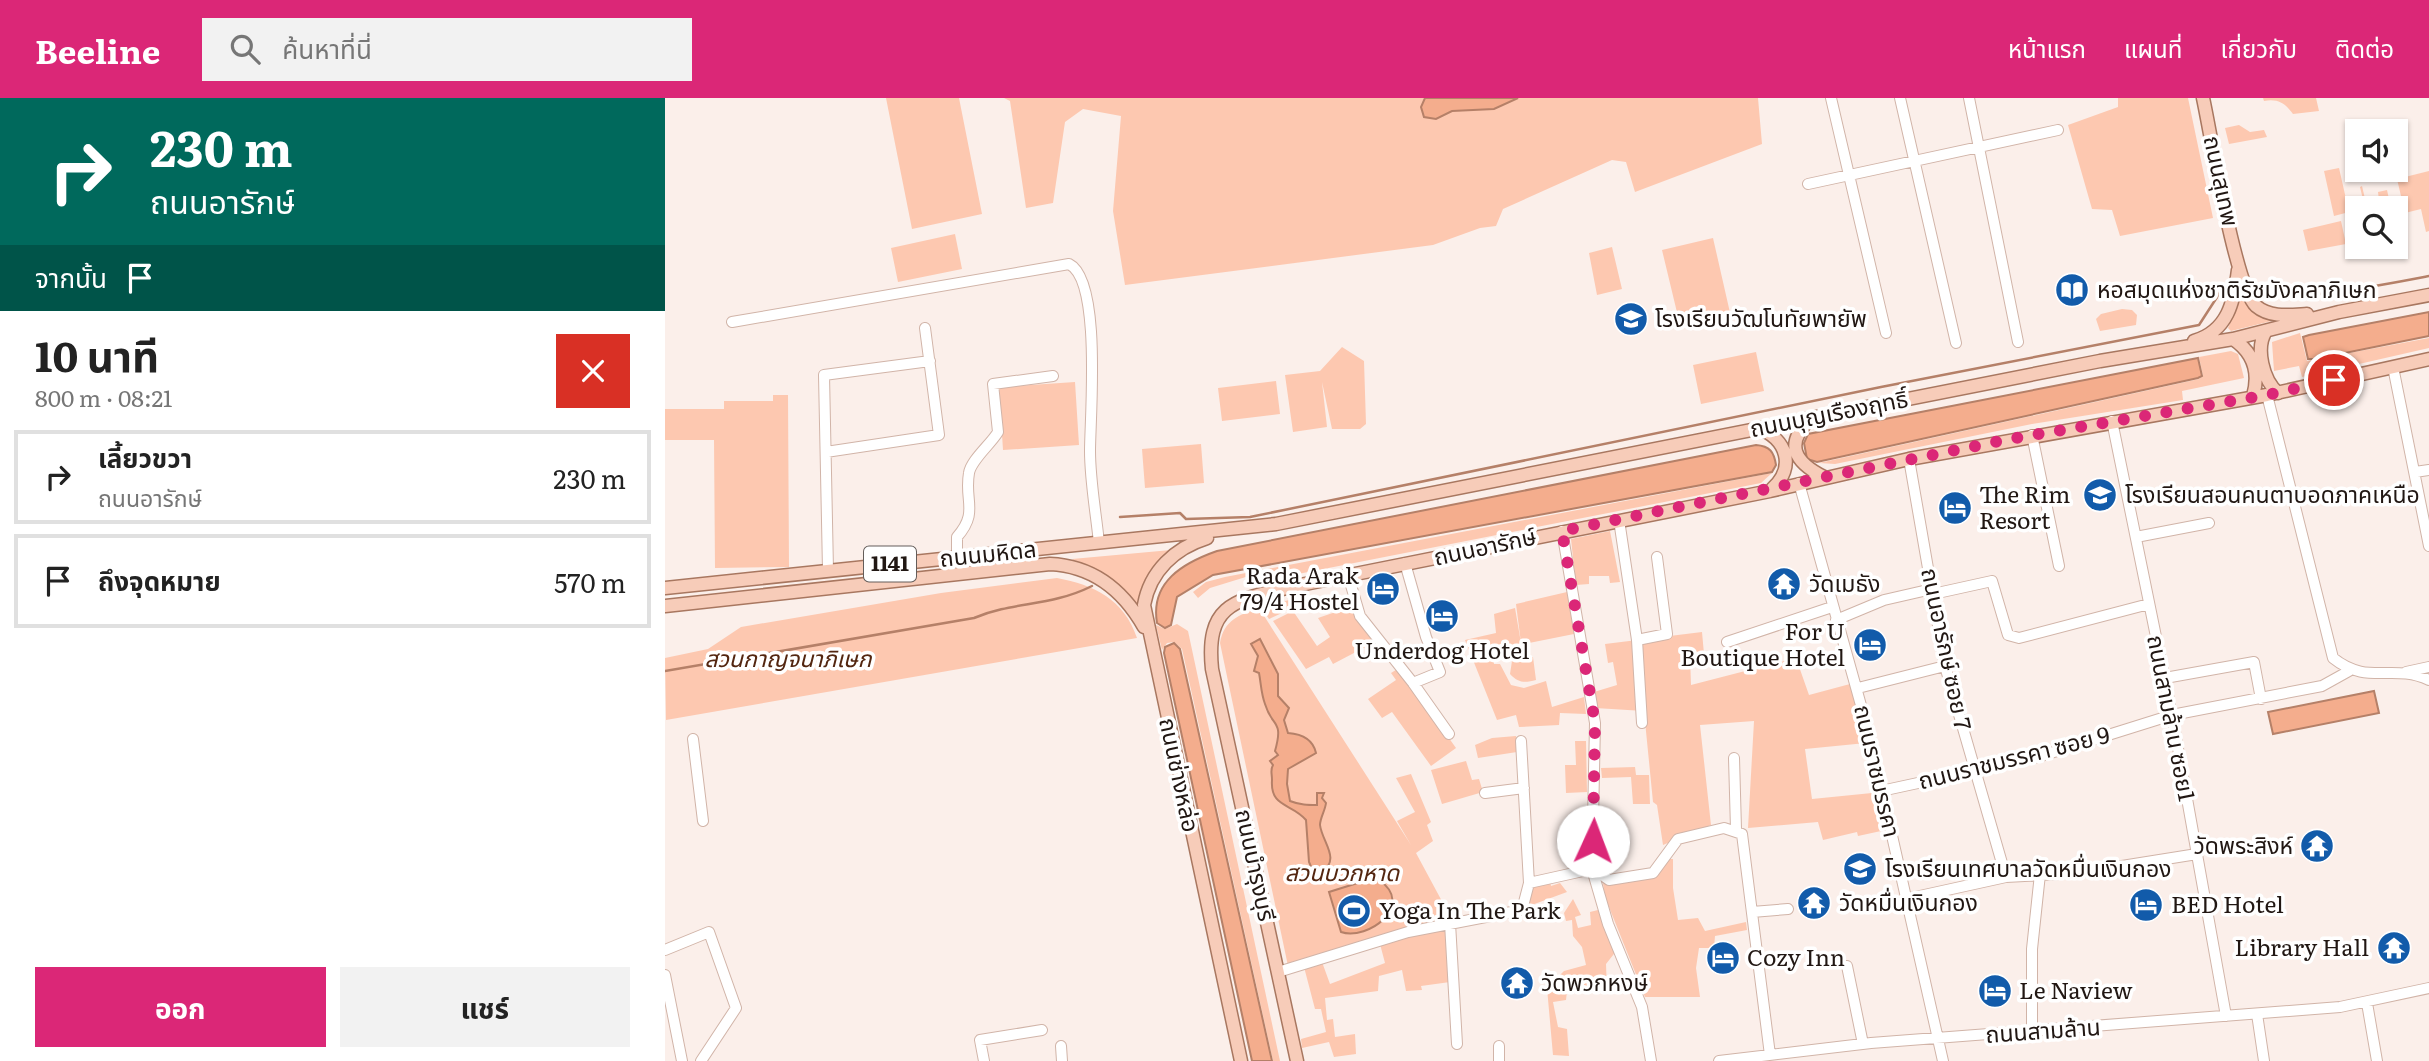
<!DOCTYPE html>
<html lang="th">
<meta charset="utf-8">
<style>
:root{--surface:#fff;--page:#f2f2f2;--text:#222;--muted:#767676;--line:#e0e0e0;--accent:#db2777}
body{margin:0;font-family:Literata,"Noto Sans Thai",serif;background:var(--page);color:var(--text);height:100vh;display:flex;flex-direction:column;font-size:26px;white-space:nowrap}
*{box-sizing:border-box;margin:0}
p{font-size:23px;color:var(--muted)}
.icon{flex:none;width:38px;height:38px;fill:none;stroke:currentColor;stroke-width:2;stroke-linecap:round;stroke-linejoin:round}
.map{position:relative;flex:1;overflow:hidden}
.sheet{display:flex;flex-direction:column;background:var(--surface);width:665px}
.sheet>*{flex:none}
.guide{background:#00695c;color:#fff;overflow:hidden}
.controls{position:absolute;left:1680px;top:21px;display:grid;gap:14px}
.controls a{display:grid;place-items:center;width:63px;height:63px;border-radius:0px;background:var(--surface);box-shadow:0 2px 5px #0004;font-size:35px}
.pin{position:absolute;display:grid;place-items:center;width:60px;height:60px;color:#fff;margin:-30px;border:4px solid #fff;border-radius:50%;box-shadow:0 2px 7px #0007}
.me{position:absolute;width:77px;margin:-38px;rotate:2deg;stroke-linejoin:round;filter:drop-shadow(0 0 5px #0008)}
.turn{display:flex;align-items:center;gap:24px;height:147px;padding:0 35px;font-size:32px}
.turn .icon{width:91px;height:91px;stroke-width:2.5}
.turn b{display:block;font-size:49px;line-height:60px}
.then{display:flex;align-items:center;height:66px;padding:0 35px;background:#0003;gap:14px;font-size:26px}
.round{display:grid;place-items:center;flex:none;width:74px;height:74px;border-radius:0px;background:var(--page)}
.overview{display:flex;align-items:center;justify-content:space-between;height:119px;padding:0 35px}
h1{font-size:42px;font-weight:700;line-height:52px}
.primary-button{display:flex;gap:14px;margin-top:auto;padding:14px 35px}
.primary-button a{flex:1;height:80px;border-radius:0px;background:var(--accent);color:#fff;font-size:28px;font-weight:700;line-height:80px;text-align:center}
.primary-button a+a{background:var(--page);color:var(--text)}
ul{padding:0;list-style:none}
li{display:flex;align-items:center;gap:21px;height:94px;margin:0 14px 10px;padding:0 21px;border:4px solid var(--line);border-radius:0px}
li div{flex:1}
li b{display:block;font-size:26px}
li em{font-style:normal}
header{display:flex;align-items:center;gap:42px;box-sizing:border-box;height:98px;padding:0 35px;background:var(--accent);color:#fff}
header strong{font-size:33px}
nav{display:flex;gap:38px;margin-inline-start:auto;font-size:24px}
.search{width:490px;height:63px;background:var(--page);display:flex;align-items:center;gap:18px;box-sizing:border-box;padding:0 24px;border-radius:0px;color:var(--muted);font-size:26px}
main{display:flex;flex:1;min-height:0}
.map>svg:first-child{display:block}
.green{fill:#fdc8b0}
.water{fill:#f4ad8d;stroke:#b58068;stroke-width:2}
.lines{fill:none;stroke-linecap:round;stroke-linejoin:round}
.stream{stroke:#b58068;stroke-width:2.5}
.minor-casing{stroke:#d1b4a8;stroke-width:12}
.major-casing{stroke:#a87760;stroke-width:15}
.minor{stroke:#fff;stroke-width:10}
.major{stroke:#f7ccb9;stroke-width:12}
.route{stroke:#db2777;stroke-width:12;stroke-dasharray:0 21.6}
.labels{text-anchor:middle;stroke-width:7;stroke-linejoin:round;paint-order:stroke}
.shield{fill:#fff;stroke:#645d5a;stroke-width:2}
.shield-label{font-size:21px;font-weight:bold;fill:#211713}
.street-label{font-size:23px;fill:#211713;stroke:#fff}
.poi-label{font-size:23px;fill:#211713;stroke:#fff;text-anchor:start}
.park-label{font-size:23px;font-style:italic;fill:#532610;stroke:#fff}
</style>
<header>
<strong>Beeline</strong>
<div class="search"><svg class="icon" aria-label="search" viewBox="0 0 24 24"><circle cx="10" cy="10" r="6"/><path d="M15 15l6 6"/></svg>ค้นหาที่นี่</div>
<nav><a>หน้าแรก</a><a>แผนที่</a><a>เกี่ยวกับ</a><a>ติดต่อ</a></nav>
</header>
<main>
<section class="sheet">
<div class="guide">
<div class="turn"><svg class="icon" aria-label="right" viewBox="0 0 24 24"><path d="M7 20v-9h11M14 6l5 5-5 5"/></svg><div><b>230 m</b>ถนนอารักษ์</div></div>
<div class="then">จากนั้น<svg class="icon" aria-label="arrive" viewBox="0 0 24 24"><path d="M6 21V4h12l-3 4 3 4H6"/></svg></div>
</div>
<div class="overview"><div><h1>10 นาที</h1><p>800 m · 08:21</p></div><a class="round" style="background:#d93025;color:#fff"><svg class="icon" aria-label="close" viewBox="0 0 24 24"><path d="M6 6l12 12M18 6L6 18"/></svg></a></div>
<ul>
<li><svg class="icon" aria-label="right" viewBox="0 0 24 24"><path d="M7 20v-9h11M14 6l5 5-5 5"/></svg><div><b>เลี้ยวขวา</b><p>ถนนอารักษ์</p></div><em>230 m</em></li>
<li><svg class="icon" aria-label="arrive" viewBox="0 0 24 24"><path d="M6 21V4h12l-3 4 3 4H6"/></svg><div><b>ถึงจุดหมาย</b></div><em>570 m</em></li>
</ul>
<div class="primary-button"><a>ออก</a><a>แชร์</a></div>
</section>
<div class="map">
<svg width="1764" height="963" viewBox="0 0 1764 963">
<rect width="100%" height="100%" fill="#fbefea"/>
<path class="green" d="M221,0h73l23,116 -70,15z
M339,0h754l4,46 -127,48 -9,-30 -14,-2 -109,49 -7,17 -16,2 -47,17 -308,40 -12,-74 8,-95 -38,-7 -18,13 -12,81 -27,5 -16,-107z
M1453,0h70l25,120 -93,18 -8,-26 -20,-1 -24,-84 50,-18z
M1598,0h53l3,13 -26,3c-7,-9 -13,-16 -29,-13z
M1574,27l11,7 14,-2 3,7 -38,7 -4,-16z
M1674,70l10,44 -15,4 -10,-45z
M1764,73v60l-3,1 -5,-23 -16,4 -8,-34z
M1697,88l4,17 13,-3 -1,-8 9,-2 4,18h-26l-5,-21z
M1676,123l5,23 -38,7 -5,-21z
M290,136l7,35 -64,13 -7,-34z
M1048,140l18,79 -50,12 -19,-79z
M947,149l10,42 -25,6 -8,-42z
M1578,194c8,17 14,25 33,28l-45,11 -3,-3z
M1457,211l10,1 5,5 -1,10 -36,6 -4,-12 5,-5z
M1635,235l7,28 122,-23v10l-127,29 -3,-11 -25,5 -2,-29z
M677,249l22,14 2,63 -6,5h-28l-10,-47 5,45 -34,5 -8,-57 35,-4z
M1566,253l7,3 6,24 -62,13 1,9 -151,24 -197,40 -16,-1 380,-84 4,-3 -4,-19z
M1091,254l8,39 -63,13 -8,-39z
M611,283l4,33 -58,7 -4,-33z
M410,284l4,63 -76,5 -4,-63z
M108,297h15l1,172 -74,1 -1,-128h-49v-31h59v-8h49z
M536,346l3,39 -59,5 -3,-39z
M1107,375l-11,10 -509,100 -3,-7 -39,12 -12,10 -5,-6 13,-10 19,-5z
M945,433l10,51 -10,1 -1,-7h-20v8l-13,1 -5,-46z
M506,452c-19,16 -29,31 -34,55l-20,-21 -45,-25z
M392,480c37,7 67,21 80,60l-471,82 -1,-62 43,-9 33,-22 200,-34z
M902,494l7,42 -75,15 -1,6 -5,1 1,8h6l11,21 13,3 22,-7 6,26 32,-10 2,17 -26,-1 -1,12 -40,2 -3,-12 -19,5 -32,-80 31,-7 -2,-19 21,-6 6,35 -5,-39z
M624,502l4,8 -24,11 -8,-12z
M688,508l20,37 -40,21 -4,-7 -23,12 -33,-48 20,-10 24,35 13,-9 -12,-19z
M594,510l152,237 -14,-24 18,-9 -19,-34 15,-4 20,48 -4,3 6,16 -17,12 35,65 -163,48 -68,-323c4,-23 19,-28 39,-35z
M512,526l11,7 92,430h-7l-91,-412 -8,-7 -7,1 -5,7 -6,-25 9,4z
M1037,534l2,22 -14,3 1,28 105,-27 13,37 41,-11 16,59 -61,6 7,50 60,-6 9,38 -23,5 -1,-4 -34,8 -5,-18 -70,6 6,-107 -54,4 11,100 -48,20 -6,-40 -4,-3 -9,-91 -49,-3 -1,-16 23,-7 -4,-23 -5,1 -3,-19z
M868,559l3,23c-11,3 -18,3 -26,-6l2,-13z
M734,570l57,80 -25,18 -39,-54 -10,6 -14,-19 28,-19 -5,-7z
M851,638l1,16 -39,6 -3,-13 17,-7z
M910,643h11l1,51 -21,1 -1,-28h11z
M801,663l6,19 7,-1 4,13 -41,12 -11,-34z
M970,669l1,8h13l1,29h-17l-2,-27 -29,1 -1,-10z
M1002,761h6v29l5,32 20,-2 7,13 41,-9 1,8 -32,6 -1,12h-15l-3,20 4,29h-55l-40,-100 -2,-14 42,-6z
M885,783l1,5 9,-3 7,9 -38,14 3,-21z
M908,801l8,16 -6,2 3,11 13,-3 -1,-13 12,-3 15,41 -11,14 1,27 -39,-9 -2,18 -13,2 5,25 9,2 2,27 -16,-1 -6,-67 17,-17 22,-6 -4,-18 -9,-11 -1,-16 -6,1 -2,-8z
M783,828l2,56 -29,4 1,4 -16,1 -4,-21 -23,6 -1,15 -53,7 2,22 6,-1 2,18 20,-3 1,20 -22,3 -5,-15 -27,6 -1,-9 25,-7 -5,-23h-6l-11,-42 18,-5 8,22 55,-21 -5,-19z"/>
<path class="water" d="M760,0h93l-24,11 -42,2 -16,8 -12,-2 -3,-10z
M1764,214v24l-114,23h-7l-5,-22 6,-2z
M1533,260l4,18 -4,2 -381,84 -10,-3 -3,-16 4,-9z
M1091,347c14,1 18,7 20,20l-4,7 -559,103 -36,22 -6,28 -6,3 -8,-5c-7,-41 26,-60 60,-72z
M595,541l18,35v22l11,12 -5,12 4,13c13,1 25,6 28,20l-28,16 -1,15 3,17c10,4 18,4 27,4v-12h7l-2,5 4,5c-1,8 -6,15 -6,22 2,17 21,34 2,47l-10,-3 -3,-7 -3,-42c-14,-17 -36,-12 -34,-40 0,-7 -2,-10 1,-15l-3,-4 8,-6 -3,-4c9,-32 -3,-23 -10,-47 -4,-11 -4,-21 -6,-31l-5,-2 4,-15 -7,-12z
M509,545l6,6 92,412h-20l-88,-408 1,-6z
M1709,593l5,22 -106,21 -5,-22z
M714,782c37,25 -11,61 -38,52l-12,-40 35,-11z"/>
<g class="lines">
<path class="stream" d="M1594,186c4,3 9,8 13,10 20,9 131,-13 157,-18
M455,419l60,-4 6,6 64,-2 631,-130 318,-62 22,-34
M0,573l309,-53c40,-17 76,-11 118,-32"/>
<g class="minor-casing">
<path id="minor" d="M1166,0l55,235
M1235,0l56,245
M1304,0l49,244
M1143,86l250,-54
M67,224l337,-58c33,16 21,153 21,187 0,30 6,62 9,92
M1728,269l36,179
M1602,297l66,263c35,28 59,5 96,22
M1447,323l60,294 54,301
M1367,337l27,131
M161,354l113,-17 -14,-107
M1244,361l36,207 61,211
M1750,374l14,-2
M1134,385l70,251 74,327
M954,422l18,120 5,83
M897,433l33,192 -3,146 16,55 34,83 9,54
M1471,439l73,-14
M292,459v-20c22,-25 7,-36 12,-64 2,-13 22,-29 29,-41l-5,-48 60,-8
M163,472l-4,-195 106,-14
M683,477l12,41 53,67 27,-11 -14,-35 -21,-74
M1268,496l59,-13 16,54 11,3 130,-34
M1171,522l48,-20 48,-11
M972,542l30,-6 -10,-77
M1062,544l105,-35
M1741,574l23,-5
M1500,580l89,-16 7,37
M748,585l36,51
M1193,590l87,-22
M28,641l10,82
M1069,660l2,71
M1216,693l157,-34 134,-42 150,-29 27,-15
M820,695l39,-5
M928,771l16,11 44,-7 25,-34 46,-11 18,6 28,221
M864,785l63,-14
M1241,801l100,-22 72,-4 119,-19
M1087,814l36,-3
M785,825l7,121
M0,852l44,-18 27,76 -35,53
M1182,868l16,78
M613,874l130,-40 114,-22 7,-27 -8,-142
M0,877l17,86
M1702,905l10,58
M1592,916l7,47
M1367,934v-83l8,-75
M396,948l1,15
M834,948v15
M319,963l-4,-21 62,-10
M1054,963l152,-18 469,-36 89,-19"/>
</g>
<g class="major-casing">
<path id="major" d="M1538,0c8,36 32,189 53,208 14,12 34,9 51,8
M1601,233c-11,17 -3,49 12,62
M1568,241c21,14 27,33 20,57
M1529,243c34,-10 40,-39 44,-71
M1146,320c-27,26 -17,44 13,59
M1093,330c29,11 38,39 14,61
M542,440c-32,10 -57,33 -63,67l97,456
M0,490l611,-64 824,-163 133,-22 106,-27 90,-17
M0,508l385,-42c43,2 73,26 94,63
M632,963l-85,-392c-7,-68 26,-69 83,-83l475,-95 139,-32 358,-64 162,-36"/>
</g>
<use href="#minor" class="minor"/>
<use href="#major" class="major"/>
</g>
<g class="lines">
<path class="route" d="M928,743l2,-118 -33,-192 448,-92 257,-44 67,-15"/>
</g>
<defs>
<g id="library-disc" transform="scale(1.75)"><circle r="9.5" fill="#125baa" stroke="#fff"/><path d="M-6-4Q-3-5.5-.7-3.5V5Q-3 3-6 4ZM6-4Q3-5.5 .7-3.5V5Q3 3 6 4Z" fill="#fff"/></g>
<g id="school-disc" transform="scale(1.75)"><circle r="9.5" fill="#125baa" stroke="#fff"/><path d="M0-5L7-2L0 1L-7-2ZM-4 1L0 2.5L4 1V4Q0 6-4 4Z" fill="#fff"/></g>
<g id="hotel-disc" transform="scale(1.75)"><circle r="9.5" fill="#125baa" stroke="#fff"/><path d="M-6-4.5h1.5V1H6V5H4.5V3h-9V5H-6ZM-4 0a1.8 1.8 0 1 1 3.6 0ZM.5 0V-2.5h3Q6-2.5 6 0Z" fill="#fff"/></g>
<g id="temple-disc" transform="scale(1.75)"><circle r="9.5" fill="#125baa" stroke="#fff"/><path d="M0-6L5-2H3V0L6.5 2.5H4V6H1.5V3h-3V6H-4V2.5H-6.5L-3 0V-2H-5Z" fill="#fff"/></g>
<g id="stadium-disc" transform="scale(1.75)"><circle r="9.5" fill="#125baa" stroke="#fff"/><path d="M0-5a6.5 5 0 1 0 0 10a6.5 5 0 1 0 0-10ZM-3.5-1.8h7v3.6h-7Z" fill="#fff"/></g>
</defs>
<g fill-rule="evenodd">
<use href="#library-disc" x="1407" y="192"/>
<use href="#school-disc" x="966" y="221"/>
<use href="#school-disc" x="1435" y="397"/>
<use href="#hotel-disc" x="1290" y="410"/>
<use href="#temple-disc" x="1119" y="486"/>
<use href="#hotel-disc" x="718" y="491"/>
<use href="#hotel-disc" x="777" y="518"/>
<use href="#hotel-disc" x="1205" y="547"/>
<use href="#temple-disc" x="1652" y="748"/>
<use href="#school-disc" x="1195" y="771"/>
<use href="#temple-disc" x="1149" y="805"/>
<use href="#hotel-disc" x="1481" y="807"/>
<use href="#stadium-disc" x="689" y="813"/>
<use href="#temple-disc" x="1729" y="850"/>
<use href="#hotel-disc" x="1058" y="860"/>
<use href="#temple-disc" x="852" y="885"/>
<use href="#hotel-disc" x="1330" y="893"/>
</g>
<g class="labels">
<rect class="shield" x="199" y="448.5" width="52" height="35" rx="5"/>
<g class="shield-label">
<text x="225" y="473">1141</text>
</g>
<g class="street-label">
<text transform="translate(1556 83) rotate(78)" y="8">ถนนสุเทพ</text>
<text transform="translate(1164 316) rotate(-11)" y="8">ถนนบุญเรืองฤทธิ์</text>
<text transform="translate(820 449) rotate(-12)" y="8">ถนนอารักษ์</text>
<text transform="translate(323 456) rotate(-6)" y="8">ถนนมหิดล</text>
<text transform="translate(1281 551) rotate(78)" y="8">ถนนอารักษ์ ซอย 7</text>
<text transform="translate(1506 620) rotate(79)" y="8">ถนนสามล้าน ซอย1</text>
<text transform="translate(1349 660) rotate(-14)" y="8">ถนนราชมรรคา ซอย 9</text>
<text transform="translate(1212 673) rotate(77)" y="8">ถนนราชมรรคา</text>
<text transform="translate(514 677) rotate(78)" y="8">ถนนช่างหล่อ</text>
<text transform="translate(590 767) rotate(78)" y="8">ถนนบำรุงบุรี</text>
<text transform="translate(1378 933) rotate(-4)" y="8">ถนนสามล้าน</text>
</g>
<g class="poi-label">
<text x="1432" y="200">หอสมุดแห่งชาติรัชมังคลาภิเษก</text>
<text x="990" y="229">โรงเรียนวัฒโนทัยพายัพ</text>
<text x="1314" y="405">The Rim<tspan x="1314" dy="26">Resort</tspan></text>
<text x="1460" y="405">โรงเรียนสอนคนตาบอดภาคเหนือ</text>
<text x="694" y="486" text-anchor="end">Rada Arak<tspan x="694" dy="26">79/4 Hostel</tspan></text>
<text x="1144" y="494">วัดเมธัง</text>
<text x="1180" y="542" text-anchor="end">For U<tspan x="1180" dy="26">Boutique Hotel</tspan></text>
<text x="777" y="561" text-anchor="middle">Underdog Hotel</text>
<text x="1628" y="756" text-anchor="end">วัดพระสิงห์</text>
<text x="1220" y="779">โรงเรียนเทศบาลวัดหมื่นเงินกอง</text>
<text x="1174" y="813">วัดหมื่นเงินกอง</text>
<text x="1506" y="815">BED Hotel</text>
<text x="714" y="821">Yoga In The Park</text>
<text x="1704" y="858" text-anchor="end">Library Hall</text>
<text x="1082" y="868">Cozy Inn</text>
<text x="876" y="893">วัดพวกหงษ์</text>
<text x="1354" y="901">Le Naview</text>
</g>
<g class="park-label">
<text x="123" y="569">สวนกาญจนาภิเษก</text>
<text x="677" y="783">สวนบวกหาด</text>
</g>
</g>
</svg>
<div class="controls">
<a><svg class="icon" aria-label="sound" viewBox="0 0 24 24"><path d="M4 9h4l5-4v14l-5-4H4zM17 9q2 3 0 6"/></svg></a>
<a><svg class="icon" aria-label="search" viewBox="0 0 24 24"><circle cx="10" cy="10" r="6"/><path d="M15 15l6 6"/></svg></a>
</div>
<div class="pin" style="left:1669px;top:282px;background:#d93025"><svg class="icon" aria-label="arrive" viewBox="0 0 24 24"><path d="M6 21V4h12l-3 4 3 4H6"/></svg></div>
<svg class="me" style="left:928px;top:743px" viewBox="-20 -20 40 40"><circle r="19" fill="#fff"/><path d="M0-13L10 11 0 6-10 11z" fill="#db2777"/></svg>
</div>
</main>
